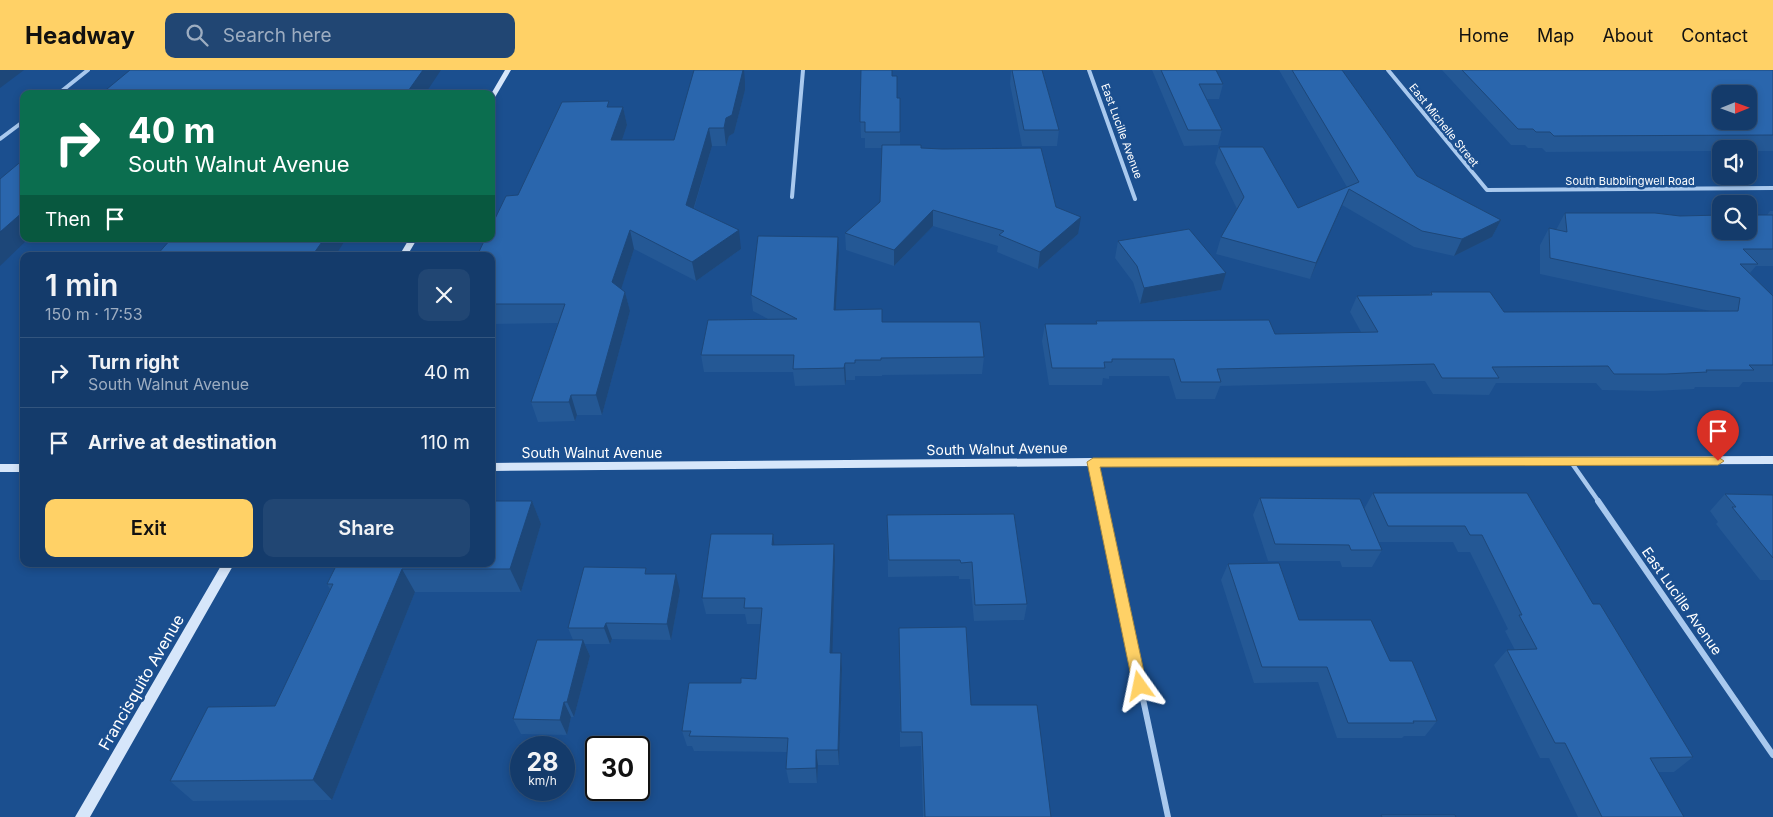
<!DOCTYPE html>
<meta charset="utf-8">
<style>
:root{--surface:#143b6b;--page:#214673;--text:#f1f3f6;--muted:#9dadc1;--line:#33557e;--accent:#ffd166}
body{margin:0;font-family:Inter,sans-serif;background:var(--page);color:var(--text);height:100vh;display:flex;flex-direction:column;font-size:19px;white-space:nowrap}
*{box-sizing:border-box;margin:0}
p{font-size:16px;color:var(--muted)}
.icon{flex:none;width:28px;height:28px;fill:none;stroke:currentColor;stroke-width:2;stroke-linecap:round;stroke-linejoin:round}
.map{position:relative;flex:1;overflow:hidden}
.panel{position:absolute;left:20px;top:182px;width:475px;height:315px;display:flex;flex-direction:column;background:var(--surface);border-radius:10px;box-shadow:0 2px 8px #0003,0 0 0 1px var(--line)}
.panel>*{flex:none}
.hud{position:absolute;left:20px;top:20px;width:475px;height:152px;border-radius:10px;box-shadow:0 2px 8px #0003,0 0 0 1px var(--line);background:#0b6e4f;color:#fff;overflow:hidden}
.needle{width:32px;rotate:89deg}
.buttons{position:absolute;left:1712px;top:15px;display:grid;gap:10px}
.buttons a{display:grid;place-items:center;width:45px;height:45px;border-radius:10px;background:var(--surface);box-shadow:0 2px 8px #0003,0 0 0 1px var(--line);font-size:25px}
.speed{position:absolute;left:510px;top:666px;display:flex;gap:10px;font-size:25px;font-weight:700;text-align:center}
.speed>*{display:grid;place-content:center;width:65px;height:65px;border-radius:50%;background:var(--surface);box-shadow:0 2px 8px #0003,0 0 0 1px var(--line);line-height:1}
.speed small{font-size:12px;font-weight:400}
.speed .limit{border:2px solid #111;border-radius:8px;background:#fff;color:#111}
.pin{position:absolute;display:grid;place-items:center;width:42px;height:42px;color:#fff;margin:-51px -21px;border-radius:50% 50% 50% 0;rotate:-45deg;box-shadow:0 0 5px #0007}
.pin .icon{rotate:45deg}
.me{position:absolute;width:55px;margin:-28px;rotate:348deg;stroke-linejoin:round;filter:drop-shadow(0 0 4px #0008)}
.turn{display:flex;align-items:center;gap:18px;height:105px;padding:0 25px;font-size:22px}
.turn .icon{width:65px;height:65px;stroke-width:2.5}
.turn b{display:block;font-size:35px;line-height:42px}
.then{display:flex;align-items:center;height:48px;padding:0 25px;background:#0003;gap:10px;font-size:19px}
.round{display:grid;place-items:center;flex:none;width:52px;height:52px;border-radius:10px;background:var(--page)}
.head{display:flex;align-items:center;justify-content:space-between;height:85px;padding:0 25px}
h1{font-size:30px;font-weight:600;line-height:38px}
.primary-button{display:flex;gap:10px;margin-top:auto;padding:10px 25px}
.primary-button a{flex:1;height:58px;border-radius:10px;background:var(--accent);color:#111;font-size:20px;font-weight:600;line-height:58px;text-align:center}
.primary-button a+a{background:var(--page);color:var(--text)}
ul{padding:0;list-style:none}
li{display:flex;align-items:center;gap:15px;height:70px;padding:0 25px;border-top:1px solid var(--line)}
li div{flex:1}
li b{display:block;font-size:19px}
li em{font-style:normal}
header{display:flex;align-items:center;gap:30px;box-sizing:border-box;height:70px;padding:0 25px;background:var(--accent);color:#111}
header strong{font-size:24px}
nav{display:flex;gap:28px;margin-inline-start:auto;font-size:18px}
.search{width:350px;height:45px;background:var(--page);display:flex;align-items:center;gap:12px;box-sizing:border-box;padding:0 18px;border-radius:10px;color:var(--muted);font-size:19px}
.map>svg:first-child{display:block}
.lines{fill:none;stroke-linecap:round;stroke-linejoin:round}
.street-far2{stroke:#a9c9ee;stroke-width:4}
.street-far1{stroke:#a9c9ee;stroke-width:4.5}
.street{stroke:#a9c9ee;stroke-width:6}
.secondary{fill:#d6e6fa;fill-rule:evenodd}
.wall{fill:#245895}
.shaded-wall{fill:#1d4779}
.building{fill:#2a66ad;stroke:#1d4779;fill-rule:evenodd}
.route{fill:#ffd166;stroke:#a68842}
.labels{text-anchor:middle;stroke-width:5;stroke-linejoin:round;paint-order:stroke}
.far-street-label{font-size:11px;fill:#fff;stroke:#1b4f8f}
.street-label{font-size:14px;fill:#fff;stroke:#1b4f8f}
.near-street-label{font-size:16px;fill:#fff;stroke:#1b4f8f}
</style>
<header>
<strong>Headway</strong>
<div class="search"><svg class="icon" aria-label="search" viewBox="0 0 24 24"><circle cx="10" cy="10" r="6"/><path d="M15 15l6 6"/></svg>Search here</div>
<nav><a>Home</a><a>Map</a><a>About</a><a>Contact</a></nav>
</header>
<div class="map">
<svg width="1773" height="747" viewBox="0 0 1773 747">
<rect width="100%" height="100%" fill="#1b4f8f"/>
<g class="lines">
<path class="street-far2" d="M1089,0l46,129
M1388,0l99,120 286,-2
M58,24l30,-24
M0,69l24,-18
M792,127l11,-127"/>
<path class="street-far1" d="M1093,392l8,40
M1571,392l28,40"/>
<path class="street" d="M1101,431l67,316
M1598,431l175,254"/>
<path class="secondary" d="M505,0h6l-17,29 -3,2v-7z
M409,169h8l-10,17h-8z
M1773,386v8l-680,2 -602,5v-8l602,-5z
M0,394h24v8h-24z
M222,494h12l-144,253h-15z"/>
</g>
<path class="wall" d="M1011,0h31l17,60 -2,16h-35l-12,-62z
M1152,0h64l7,14 -4,15h-12l15,31 -4,15 -34,1z
M1279,0h63l75,106 84,44 -9,17 -38,19 -40,-9 -72,-42 -32,74 -94,-25 5,-17 16,-28 -22,-46 4,-16 79,61 49,-21z
M1442,0h331v81h-24v-2h-28v2l-175,1 -4,-4h-14l-3,-3h-14z
M892,6l5,22h3v47l21,3 135,59 22,27 -40,35 -41,-17 1,-6 -65,-20 -39,40 -48,-16 -1,-17 35,-31 2,-54h-17v-10h-4l-1,-27z
M745,12v8l-11,43 -5,3 -3,10h-14l-18,63 47,40 -45,32 -62,-32 -13,40 4,3 5,19 -28,104h-25l-2,6 -37,1 -7,-20 27,-79 -67,1v-68l27,-61 92,-88h13l4,18 -5,15h52z
M1770,141h3v55h-17l-6,7 23,23v86h-30l-4,5h-44l-1,2 -41,2 -51,-1 -6,-7h-100l-7,12 -56,-1 -8,-13 -205,5 -5,13h-39l-7,-23h-60v3l-6,-1 -1,7h-53l-7,-44 3,-17h51v-3l179,13 86,-2 -11,-20 7,-16 72,-1 2,-3 73,20 206,-1 -170,-37v-29l9,-17 7,2 9,-17 115,3 87,-1z
M1118,171l103,49 -81,14 -7,-22 -18,-24z
M839,183l-3,57 46,12 102,35 -2,17 -100,1v1h-27v4h-9l-1,5 -50,1 -2,-14h-89l-3,-17 67,-36 -15,-8 -2,-16z
M1373,423h154l66,111 100,153 -19,15h-16l26,45h-106l-29,-59h-9l-46,-93 13,-15h8l-10,-19 3,-2 -38,-77h-12l-5,-10h-74l3,8 -10,17h-30l-2,-6h-72l-15,-46 7,-17 104,11z
M1725,424l48,1v85h-13l-44,-56 2,-2 -8,-11z
M532,431l9,23 -20,68h-106l-83,208 -139,1 -23,-20 105,-75 55,-117 -3,-5z
M1014,444l13,90 -3,16 -50,1 -4,-42h-11v-3l-71,1 -1,-62z
M773,464l1,11 61,15 -3,93h9l1,16 -3,96h-21l-1,18h-28l-3,-14 1,-17 -93,-1 -2,-5h-5l-5,-15 59,-48 15,-4 5,-55h-14l-2,-10h-39l-4,-16z
M1228,494l71,56 91,41 47,60 -12,15h-21l-2,2h-65l-19,-56 -64,1 -33,-103z
M648,504l32,17 -9,49 -59,-1 -2,5h-25l5,12 -16,61h-3l-4,18 -46,-1 -8,-15 60,-79 -5,-12z
M899,558l72,77 80,112h-128l-2,-71 -21,1z"/>
<path class="shaded-wall" d="M0,0h24l-24,18z
M423,0h18l-16,24h-19z
M743,0h1l1,12v8l-11,43 -5,3 -3,10 -2,-18 2,-10z
M623,37l4,18 -11,33 -5,-18z
M709,58l3,18 -23,78 -3,-19z
M1349,119l-7,16 -32,74 6,-16z
M933,140v16l-39,40v-16z
M24,141v28h4l-28,27v-34z
M1081,147l-3,17 -40,35 2,-17z
M1501,150l-9,17 -38,19 8,-17z
M630,160l4,19 -17,53 -5,-20z
M739,160l2,19 -45,32 -4,-19z
M838,167l1,16 -4,73 -1,-16z
M324,169h22l-11,17h-23z
M1226,203l-5,17 -81,14 4,-16z
M625,222l5,19 -28,104 -6,-20z
M845,293l1,17 -1,5 -1,-17z
M571,325l6,20 -2,6 -6,-19z
M532,431l9,23 -20,68 -11,-23z
M773,464l2,16 -3,-5z
M834,474l1,16 -3,109 -2,-16z
M402,499l13,23 -83,208 -19,-20z
M676,504l4,17 -9,49 -4,-16z
M606,553l6,16 -2,5 -6,-16z
M583,570l7,16 -16,61 -7,-15z
M841,583l1,16 -3,96 -1,-15z
M564,632l7,15 -4,18 -7,-15z
M816,680l2,15 -1,18 -1,-15z"/>
<path class="building" d="M130,0h293l-17,24h-305z
M694,0h49l-11,45 -6,3 -2,10h-15l-23,77 53,25 -47,32 -62,-32 -18,52 13,10 -29,103h-25l-2,7h-38l34,-98h-74v-48h-14l8,-17h6v-12l15,-31 12,-1 44,-93 47,-1 -2,6h16l-12,33h63z
M861,0h31v6h5v22h3v34h-35v-10h-5v-11z
M1012,0h30l17,60h-35z
M1161,0h55l7,14h-24l23,46h-34z
M1292,0h50l75,106 84,44 -39,19 -40,-8 -73,-42 -33,74 -95,-26 23,-40 -25,-50h44l35,61 61,-26z
M1462,0h311v65l-219,1 -4,-4h-14l-3,-3h-15zM1721,24h28v27h-28z
M882,75h39v3l21,1 99,-1 15,59 25,10 -41,35 -41,-17 5,-4 -71,-21 -39,40 -49,-17 35,-31z
M24,89v52l-24,21v-53z
M1565,143h90l25,3 41,-1v16h28v-16h24v34h-30l15,15h-18l33,32v69h-24l5,5h-48l1,2 -41,2h-52l-6,-8 -116,1 7,11h-57l-8,-14 -217,5 4,13h-40l-7,-23h-62v3h-8l1,6h-53l-7,-44h52l-1,-3 173,-1 6,14 103,-2 -21,-36 75,-1 -1,-3h59l14,20 234,-1 2,-13 -190,-40 -1,-30 18,4z
M1189,159l37,44 -82,15 -7,-22 -19,-25z
M758,166l80,1 -4,73 48,-1v13h98l4,35 -103,1v2h-26v3h-10l-1,5 -51,1 1,-14h-93l7,-35 89,-1 -46,-24z
M171,169h153l-12,17h-156z
M1373,423h154l66,111h7l93,153 -43,1 34,59h-82l-37,-74h-10l-48,-93 30,-1 -18,-34h3l-40,-80h-12l-5,-9h-77z
M1725,424l48,1v63l-41,-51h4z
M1260,428l100,1 22,51h-31l-2,-5 -74,-1z
M491,431h41l-22,68h-108l-89,211 -143,1 38,-74 67,-1 58,-122h-6l10,-20h154z
M1014,444l13,90 -52,1 -3,-43 -11,1 -1,-3h-71l-2,-45z
M711,464h62l-1,11 62,-1 -4,109h11l-3,97h-22v18l-30,1 2,-31 -99,-2 2,-5h-9l7,-48h52v-5l15,1 6,-71h-18l1,-10h-43z
M1279,493l20,57h72l19,41h22l25,60h-24l1,2h-66l-21,-56h-65l-34,-103z
M584,497l62,1 -1,6h31l-9,50 -61,-1 -2,5h-36z
M966,557l5,78h66l14,112h-126l-3,-85h-21l-2,-104z
M537,570h46l-16,62h-3l-4,18 -47,-1z
M1381,745h74l1,2h-74z"/>
<path class="route" d="M1718,387l6,4 -6,4 -618,2 47,219 -2,5 -5,2 -5,-2 -2,-5 -46,-224 6,-4z"/>
<g class="labels">
<g class="far-street-label">
<text transform="translate(1444 55) rotate(51)" y="4">East Michelle Street</text>
<text transform="translate(1122 61) rotate(70)" y="4">East Lucille Avenue</text>
<text x="1630" y="115">South Bubblingwell Road</text>
</g>
<g class="street-label">
<text transform="translate(997 379) rotate(-1)" y="5">South Walnut Avenue</text>
<text x="592" y="388">South Walnut Avenue</text>
<text transform="translate(1682 531) rotate(55)" y="5">East Lucille Avenue</text>
</g>
<g class="near-street-label">
<text transform="translate(141 612) rotate(-60)" y="6">Francisquito Avenue</text>
</g>
</g>
</svg>
<div class="buttons">
<a><svg class="needle" viewBox="-14 -14 28 28"><path d="M0-13l5 13h-10z" fill="#e53935"/><path d="M0 13l5-13h-10z" fill="#9dadc1"/></svg></a>
<a><svg class="icon" aria-label="sound" viewBox="0 0 24 24"><path d="M4 9h4l5-4v14l-5-4H4zM17 9q2 3 0 6"/></svg></a>
<a><svg class="icon" aria-label="search" viewBox="0 0 24 24"><circle cx="10" cy="10" r="6"/><path d="M15 15l6 6"/></svg></a>
</div>
<div class="speed"><div>28<small>km/h</small></div><div class="limit">30</div></div>
<div class="pin" style="left:1718px;top:391px;background:#d93025"><svg class="icon" aria-label="arrive" viewBox="0 0 24 24"><path d="M6 21V4h12l-3 4 3 4H6"/></svg></div>
<svg class="me" style="left:1140px;top:616px" viewBox="-20 -20 40 40"><path d="M0-17L14 15 0 8-14 15z" fill="#ffd166" stroke="#fff" stroke-width="4"/></svg>
<div class="hud">
<div class="turn"><svg class="icon" aria-label="right" viewBox="0 0 24 24"><path d="M7 20v-9h11M14 6l5 5-5 5"/></svg><div><b>40 m</b>South Walnut Avenue</div></div>
<div class="then">Then<svg class="icon" aria-label="arrive" viewBox="0 0 24 24"><path d="M6 21V4h12l-3 4 3 4H6"/></svg></div>
</div>
<section class="panel">
<div class="head"><div><h1>1 min</h1><p>150 m · 17:53</p></div><a class="round"><svg class="icon" aria-label="close" viewBox="0 0 24 24"><path d="M6 6l12 12M18 6L6 18"/></svg></a></div>
<ul>
<li><svg class="icon" aria-label="right" viewBox="0 0 24 24"><path d="M7 20v-9h11M14 6l5 5-5 5"/></svg><div><b>Turn right</b><p>South Walnut Avenue</p></div><em>40 m</em></li>
<li><svg class="icon" aria-label="arrive" viewBox="0 0 24 24"><path d="M6 21V4h12l-3 4 3 4H6"/></svg><div><b>Arrive at destination</b></div><em>110 m</em></li>
</ul>
<div class="primary-button"><a>Exit</a><a>Share</a></div>
</section>
</div>
